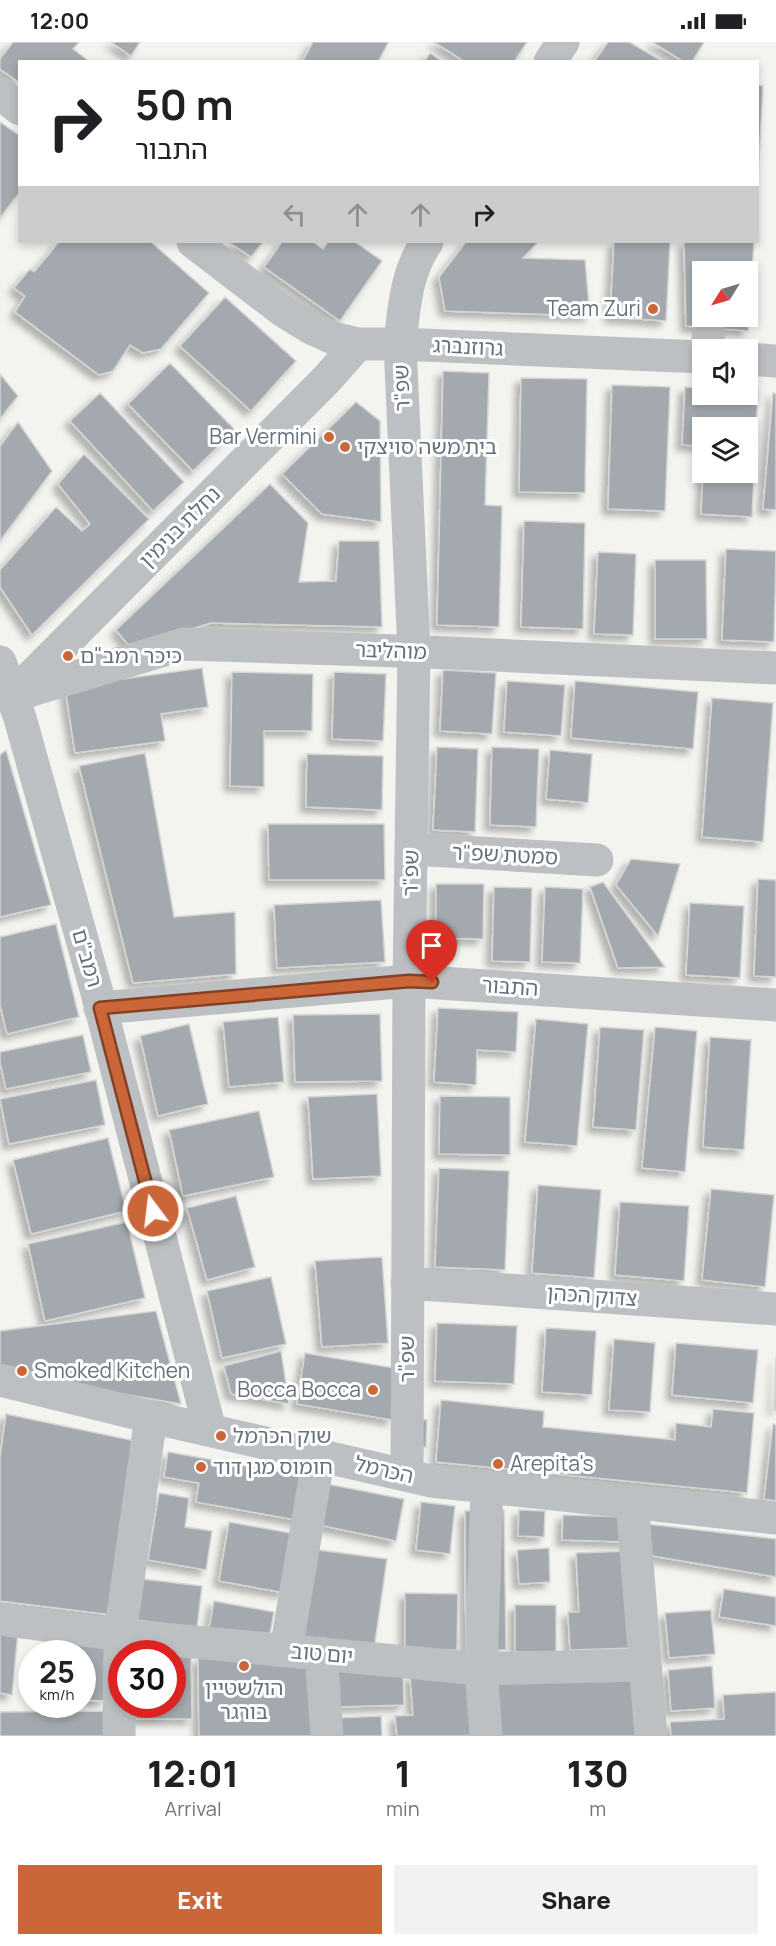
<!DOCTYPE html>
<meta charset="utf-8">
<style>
:root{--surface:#fff;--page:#f2f2f2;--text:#202124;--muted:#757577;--accent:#cb6638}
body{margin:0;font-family:Manrope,"Noto Sans Hebrew",sans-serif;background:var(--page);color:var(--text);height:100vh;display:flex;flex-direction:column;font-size:22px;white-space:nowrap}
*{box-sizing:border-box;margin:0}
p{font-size:20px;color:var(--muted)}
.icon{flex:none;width:33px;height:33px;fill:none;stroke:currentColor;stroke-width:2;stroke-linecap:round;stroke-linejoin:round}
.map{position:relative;height:1694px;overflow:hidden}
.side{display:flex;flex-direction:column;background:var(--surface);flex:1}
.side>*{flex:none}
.top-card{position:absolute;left:18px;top:18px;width:741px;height:183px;border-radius:0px;box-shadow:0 3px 9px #0003;background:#fff;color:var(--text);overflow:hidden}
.needle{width:39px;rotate:233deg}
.fabs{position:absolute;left:692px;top:219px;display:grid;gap:12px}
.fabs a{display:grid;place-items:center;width:66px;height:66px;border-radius:0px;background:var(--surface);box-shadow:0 3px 9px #0003;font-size:30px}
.speed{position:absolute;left:18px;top:1598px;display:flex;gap:12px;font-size:30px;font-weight:700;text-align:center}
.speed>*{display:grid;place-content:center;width:78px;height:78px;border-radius:50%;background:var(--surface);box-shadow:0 3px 9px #0003;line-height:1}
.speed small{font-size:15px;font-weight:400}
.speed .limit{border:9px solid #d22;background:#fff;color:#111}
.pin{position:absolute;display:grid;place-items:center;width:51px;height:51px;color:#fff;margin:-62px -26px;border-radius:50% 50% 50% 0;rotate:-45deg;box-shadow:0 0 6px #0007}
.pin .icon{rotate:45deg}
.me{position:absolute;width:66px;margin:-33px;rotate:345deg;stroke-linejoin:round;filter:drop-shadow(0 0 4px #0008)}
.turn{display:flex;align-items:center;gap:21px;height:126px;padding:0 18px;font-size:27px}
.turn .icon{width:78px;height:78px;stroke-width:2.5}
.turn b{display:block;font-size:42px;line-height:51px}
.lanes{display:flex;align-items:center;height:57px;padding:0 18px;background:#0003;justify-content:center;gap:30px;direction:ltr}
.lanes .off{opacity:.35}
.eta{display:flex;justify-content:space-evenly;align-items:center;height:102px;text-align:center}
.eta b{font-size:36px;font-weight:800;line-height:42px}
.button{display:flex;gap:12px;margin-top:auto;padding:12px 18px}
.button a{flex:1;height:69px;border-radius:0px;background:var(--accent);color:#fff;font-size:24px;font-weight:800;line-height:69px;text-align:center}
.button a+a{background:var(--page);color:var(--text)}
.status{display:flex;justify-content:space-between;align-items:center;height:42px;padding:0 30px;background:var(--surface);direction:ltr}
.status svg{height:16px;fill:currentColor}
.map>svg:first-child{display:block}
.building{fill:#a3a9ae;stroke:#d4d5d3;stroke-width:1.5;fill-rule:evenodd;filter:url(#shadow)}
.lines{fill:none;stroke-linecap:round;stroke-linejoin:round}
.minor{stroke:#bdc0c3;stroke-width:33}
.route-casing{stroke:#844224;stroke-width:15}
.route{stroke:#cb6638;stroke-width:10}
.poi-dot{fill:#cb6638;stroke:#fff;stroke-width:2}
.labels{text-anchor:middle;stroke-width:6;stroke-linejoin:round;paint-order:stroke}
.poi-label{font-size:21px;fill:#66717d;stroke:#fff;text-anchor:start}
.street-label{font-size:21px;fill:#66717d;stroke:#fff}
</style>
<div class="status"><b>12:00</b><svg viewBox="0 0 49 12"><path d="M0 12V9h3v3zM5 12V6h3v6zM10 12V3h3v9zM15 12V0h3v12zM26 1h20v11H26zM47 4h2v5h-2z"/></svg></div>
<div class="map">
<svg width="776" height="1694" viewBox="0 0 776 1694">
<defs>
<filter id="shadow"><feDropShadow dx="-5.5" dy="5.5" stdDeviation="3" flood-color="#0004"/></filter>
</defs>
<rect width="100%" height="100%" fill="#f3f3f0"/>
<path class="building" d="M13,0h66l-6,7 17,13h-70v21l-20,-14v-10z
M111,0h29l-9,14z
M313,0h73l2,1 -10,19h-76z
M434,0h93l-13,20h-49z
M608,0h21l35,20h-70z
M652,0h52l-12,20h-8z
M430,11l13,9h-19z
M758,43l5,1 -5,92z
M0,80l20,14v56l-20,26z
M59,200h92l58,51 -48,56 -18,4 -13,-8 -17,26 -14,4 -84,-63 10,-16 -11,-8 16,-19 4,3z
M229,200h34l-12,15z
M282,200h31l10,7 5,-7h27l27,19 -42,60 -76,-54z
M466,200h72l-15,16 62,2 5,56 -145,-5 -6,-34z
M614,200h56l-4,79 -56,-4z
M684,200h70l-6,89 -62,-5zM702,230h45v44h-45z
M225,255l71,64 -45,50 -71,-65z
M170,321l65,67 -42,41 -65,-67z
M443,329l46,2 -4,132 17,1 -3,121 -62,-2z
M0,332l18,22 -18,23z
M521,336l66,1 -2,114 -66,-1z
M612,343l58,2 -5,124 -57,-2z
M685,345l17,1v6h45v-3h11l-6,126 -51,-3 2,-42h44v-44h-45v18l-20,-1z
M100,351l84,89 -31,29 -83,-90z
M773,351l3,1v116l-13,-1z
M356,360l24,19 1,101 -59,-8 -40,-40z
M18,380l34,49 -52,70v-95z
M84,412l65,65 -117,116 -32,-48v-17l56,-63 26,24 8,-7 -32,-40z
M270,442l38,39 -9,59 37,-1 3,-40h40l3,86 -171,-4 -81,24 -14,-17z
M524,479l61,2 -2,106 -62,-2z
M726,507l50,2 -2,91 -52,-2z
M598,510l38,2 -3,81 -39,-1z
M655,518h51l1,79h-52z
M202,626l6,39 -47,7 4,27 -90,12 -10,-66z
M443,628l53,3 -4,61 -52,-3z
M232,630l81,2 -1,57h-48v56l-34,-1z
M334,630l52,2 -3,67 -51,-2z
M507,639l58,4 -4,51 -57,-4z
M575,639l123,11 -5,57 -122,-11z
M712,656l61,5 -10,139 -61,-5z
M437,705l41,2 -3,83 -42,-2z
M492,705l47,2 -3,78 -46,-2z
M6,708l45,155 -51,12v-162z
M550,708l42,4 -4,49 -42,-4z
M145,711l29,164 61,-5 1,62 -103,9 -54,-217z
M307,712l76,2 -1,54 -76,-3z
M268,782h116l1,56h-116z
M631,817l49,5 -22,72 -42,-51z
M758,837l18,1v97l-22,-1z
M603,840l62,85 -47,1 -28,-81z
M436,842h48l-1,55 -47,-1z
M494,845l38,1 -2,74 -38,-1z
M545,845l38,2 -3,74 -38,-1z
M381,858l4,62 -108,6 -3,-63z
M690,861l54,3 -4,72 -54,-3z
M56,882l23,93 -72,17 -7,-29v-68z
M438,966l80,4 -2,40 -39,-2 -1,35 -42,-3z
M380,972l2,67 -87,1 -2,-67z
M278,975l6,65 -55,5 -6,-65z
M536,977l52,5 -11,122 -52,-4z
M189,982l19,80 -50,12 -18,-80z
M600,985l44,3 -8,100 -43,-3z
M655,985l42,4 -12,141 -43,-4z
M83,993l8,37 -85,17 -6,-27v-10z
M710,995l41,3 -7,110 -41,-3z
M96,1038l9,45 -96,19 -9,-45z
M377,1052l4,82 -68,3 -5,-82z
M440,1054l70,1v58l-71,-1z
M259,1069l15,66 -91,19 -14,-66z
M108,1096l18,73 -95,23 -18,-74z
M439,1126l70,3 -4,99 -70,-3z
M538,1143l63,5 -7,88 -62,-5z
M711,1147l63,6 -9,92 -63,-7z
M236,1154l19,71 -48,13 -20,-72z
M620,1160l69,4 -5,75 -69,-6z
M127,1180l18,76 -100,23 -17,-77z
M382,1215l6,86 -66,4 -7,-86z
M271,1235l15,67 -64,14 -15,-67z
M156,1269l25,93 -181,-31v-42z
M437,1281l80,3 -3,58 -79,-3z
M546,1286l50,3 -4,64 -50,-3z
M614,1297l41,4 -5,69 -41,-2z
M676,1301l82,7 -5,53 -81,-8z
M281,1309l8,53 -58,-10 -7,-28z
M305,1311l95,16 -8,51 -95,-16z
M776,1315v53h-2z
M441,1358l103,11 -1,16 132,13 1,-17 35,4 2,-18 41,4 -7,80 -311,-31z
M6,1372l134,28 -28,173 -112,-14v-144z
M413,1377l14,1 -1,27h-14z
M773,1382l3,1v76l-12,-2z
M168,1410l141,25 -8,44 -105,-19 3,-19 -35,-6z
M322,1441l82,16 -8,42 -82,-17z
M159,1451l30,5 -4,29 27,4 -6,39 -58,-10z
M421,1460l34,4 -5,48 -34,-4z
M504,1468l2,140h-40l-1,-139z
M519,1468l26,1 -1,26 -26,-1z
M563,1473l66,2 -1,25 -66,-2z
M229,1480l67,12 -11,59 -66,-12z
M647,1482l129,15v38l-129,-22z
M549,1506l1,34 -31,2 -2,-34z
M311,1507l76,10 -13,90 -76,-12z
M630,1509l4,97 -64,2 -2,-38h11l-3,-59z
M142,1537l60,7 -5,42 -60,-8z
M724,1547l52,8v29l-57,-9z
M405,1551l53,1 -1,56 -52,-1z
M214,1559l60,11 -5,27 -60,-11z
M515,1563h41v47h-41z
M711,1568l4,44 -46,4 -4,-45z
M0,1588l18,2 -6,63 -12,-2z
M56,1597l51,2 -2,60 -23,-1v-47h-26z
M172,1614l19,1 1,62h-56l-1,-15h37z
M198,1615l113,9 3,70h-115z
M712,1624l3,42 -44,3 -3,-41z
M336,1625l67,6 1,32 -66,2z
M639,1631l3,63h-143l-3,-56z
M410,1633l59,3 4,58h-76l-2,-20 18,-1z
M776,1650v44h-105l-1,-14 54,-3 -1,-24z
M106,1669v25h-106v-24z
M381,1674l1,20h-44l-1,-18z"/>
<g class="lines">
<path class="minor" d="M550,20l13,-20
M0,51l20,16
M193,200l89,68 29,18 22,10 25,6h42l302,13
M707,308l2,-22
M747,317l29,2
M0,620l20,56 77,275 113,437
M16,650l310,-312 32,-36
M12,654l172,-52 244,8 348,16
M412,807l185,11
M100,966l309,-27 367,24
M407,1241l369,26
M0,1338l151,37 280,64 345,37
M407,1433l2,-494 5,-329 -14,-308c4,-36 6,-72 27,-102
M632,1459l19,235
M0,1577l120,16 361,34 164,-4
M286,1608l33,-195
M321,1611l6,83
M119,1694l1,-101 31,-218
M486,1694l-5,-67 6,-183"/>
</g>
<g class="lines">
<g class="route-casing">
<path id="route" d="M153,1169l-53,-203 309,-27 23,1"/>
</g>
<use href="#route" class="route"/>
</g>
<g class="poi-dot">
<circle cx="653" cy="267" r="6"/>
<circle cx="329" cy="395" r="6"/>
<circle cx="345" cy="405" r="6"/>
<circle cx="68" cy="614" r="6"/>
<circle cx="22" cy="1329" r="6"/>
<circle cx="373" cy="1348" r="6"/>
<circle cx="221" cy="1394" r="6"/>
<circle cx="498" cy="1422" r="6"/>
<circle cx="201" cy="1425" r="6"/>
<circle cx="244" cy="1624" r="6"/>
</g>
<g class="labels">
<g class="poi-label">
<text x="641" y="274" text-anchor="end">Team Zuri</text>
<text x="317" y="402" text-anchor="end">Bar Vermini</text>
<text x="357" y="412">בית משה סויצקי</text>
<text x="80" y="621">כיכר רמב"ם</text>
<text x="34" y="1336">Smoked Kitchen</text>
<text x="361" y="1355" text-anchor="end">Bocca Bocca</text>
<text x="233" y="1401">שוק הכרמל</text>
<text x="510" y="1429">Arepita's</text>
<text x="213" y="1432">חומוס מגן דוד</text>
<text x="244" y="1653" text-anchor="middle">הולשטיין<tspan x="244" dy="24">בורגר</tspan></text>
</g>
<g class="street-label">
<text transform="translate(468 305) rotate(3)" y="7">גרוזנברג</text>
<text transform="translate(402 346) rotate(-92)" y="7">שפ"ר</text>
<text transform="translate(180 485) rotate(-45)" y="7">נחלת בנימין</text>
<text transform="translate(391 609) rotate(2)" y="7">מוהליבר</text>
<text transform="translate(505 813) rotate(3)" y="7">סמטת שפ"ר</text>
<text transform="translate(411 831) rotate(-89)" y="7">שפ"ר</text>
<text transform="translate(87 916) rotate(74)" y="7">רמב"ם</text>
<text transform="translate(510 945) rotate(4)" y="7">התבור</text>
<text transform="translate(592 1254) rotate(4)" y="7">צדוק הכהן</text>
<text transform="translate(407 1317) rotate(-90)" y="7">שפ"ר</text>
<text transform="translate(384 1428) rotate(13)" y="7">הכרמל</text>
<text transform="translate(322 1612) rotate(5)" y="7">יום טוב</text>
</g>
</g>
</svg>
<div class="fabs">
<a><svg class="needle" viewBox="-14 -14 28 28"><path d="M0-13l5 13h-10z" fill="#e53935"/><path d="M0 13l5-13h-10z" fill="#757577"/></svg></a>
<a><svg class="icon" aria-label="sound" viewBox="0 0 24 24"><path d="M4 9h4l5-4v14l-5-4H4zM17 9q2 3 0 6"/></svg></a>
<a><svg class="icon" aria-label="layers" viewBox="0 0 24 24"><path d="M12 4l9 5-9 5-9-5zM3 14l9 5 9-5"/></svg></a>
</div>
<div class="speed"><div>25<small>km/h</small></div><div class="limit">30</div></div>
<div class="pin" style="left:432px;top:940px;background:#d93025"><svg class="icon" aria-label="arrive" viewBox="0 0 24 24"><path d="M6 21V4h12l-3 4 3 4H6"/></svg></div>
<svg class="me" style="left:153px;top:1169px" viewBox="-20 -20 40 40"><circle r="17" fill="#cb6638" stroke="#fff" stroke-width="3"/><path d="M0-11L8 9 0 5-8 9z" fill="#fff"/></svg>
<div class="top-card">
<div class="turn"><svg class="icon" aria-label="right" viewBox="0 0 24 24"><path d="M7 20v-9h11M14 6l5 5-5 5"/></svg><div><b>50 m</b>התבור</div></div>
<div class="lanes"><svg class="icon off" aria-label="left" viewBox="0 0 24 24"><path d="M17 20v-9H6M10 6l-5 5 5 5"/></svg><svg class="icon off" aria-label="ahead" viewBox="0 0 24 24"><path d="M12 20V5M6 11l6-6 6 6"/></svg><svg class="icon off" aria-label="ahead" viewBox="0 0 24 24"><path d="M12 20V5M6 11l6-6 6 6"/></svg><svg class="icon" aria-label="right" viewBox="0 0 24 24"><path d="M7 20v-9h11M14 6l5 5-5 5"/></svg></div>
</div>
</div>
<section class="side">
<div class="eta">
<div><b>12:01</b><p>Arrival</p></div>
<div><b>1</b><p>min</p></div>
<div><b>130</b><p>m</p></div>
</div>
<div class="button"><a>Exit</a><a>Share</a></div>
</section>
